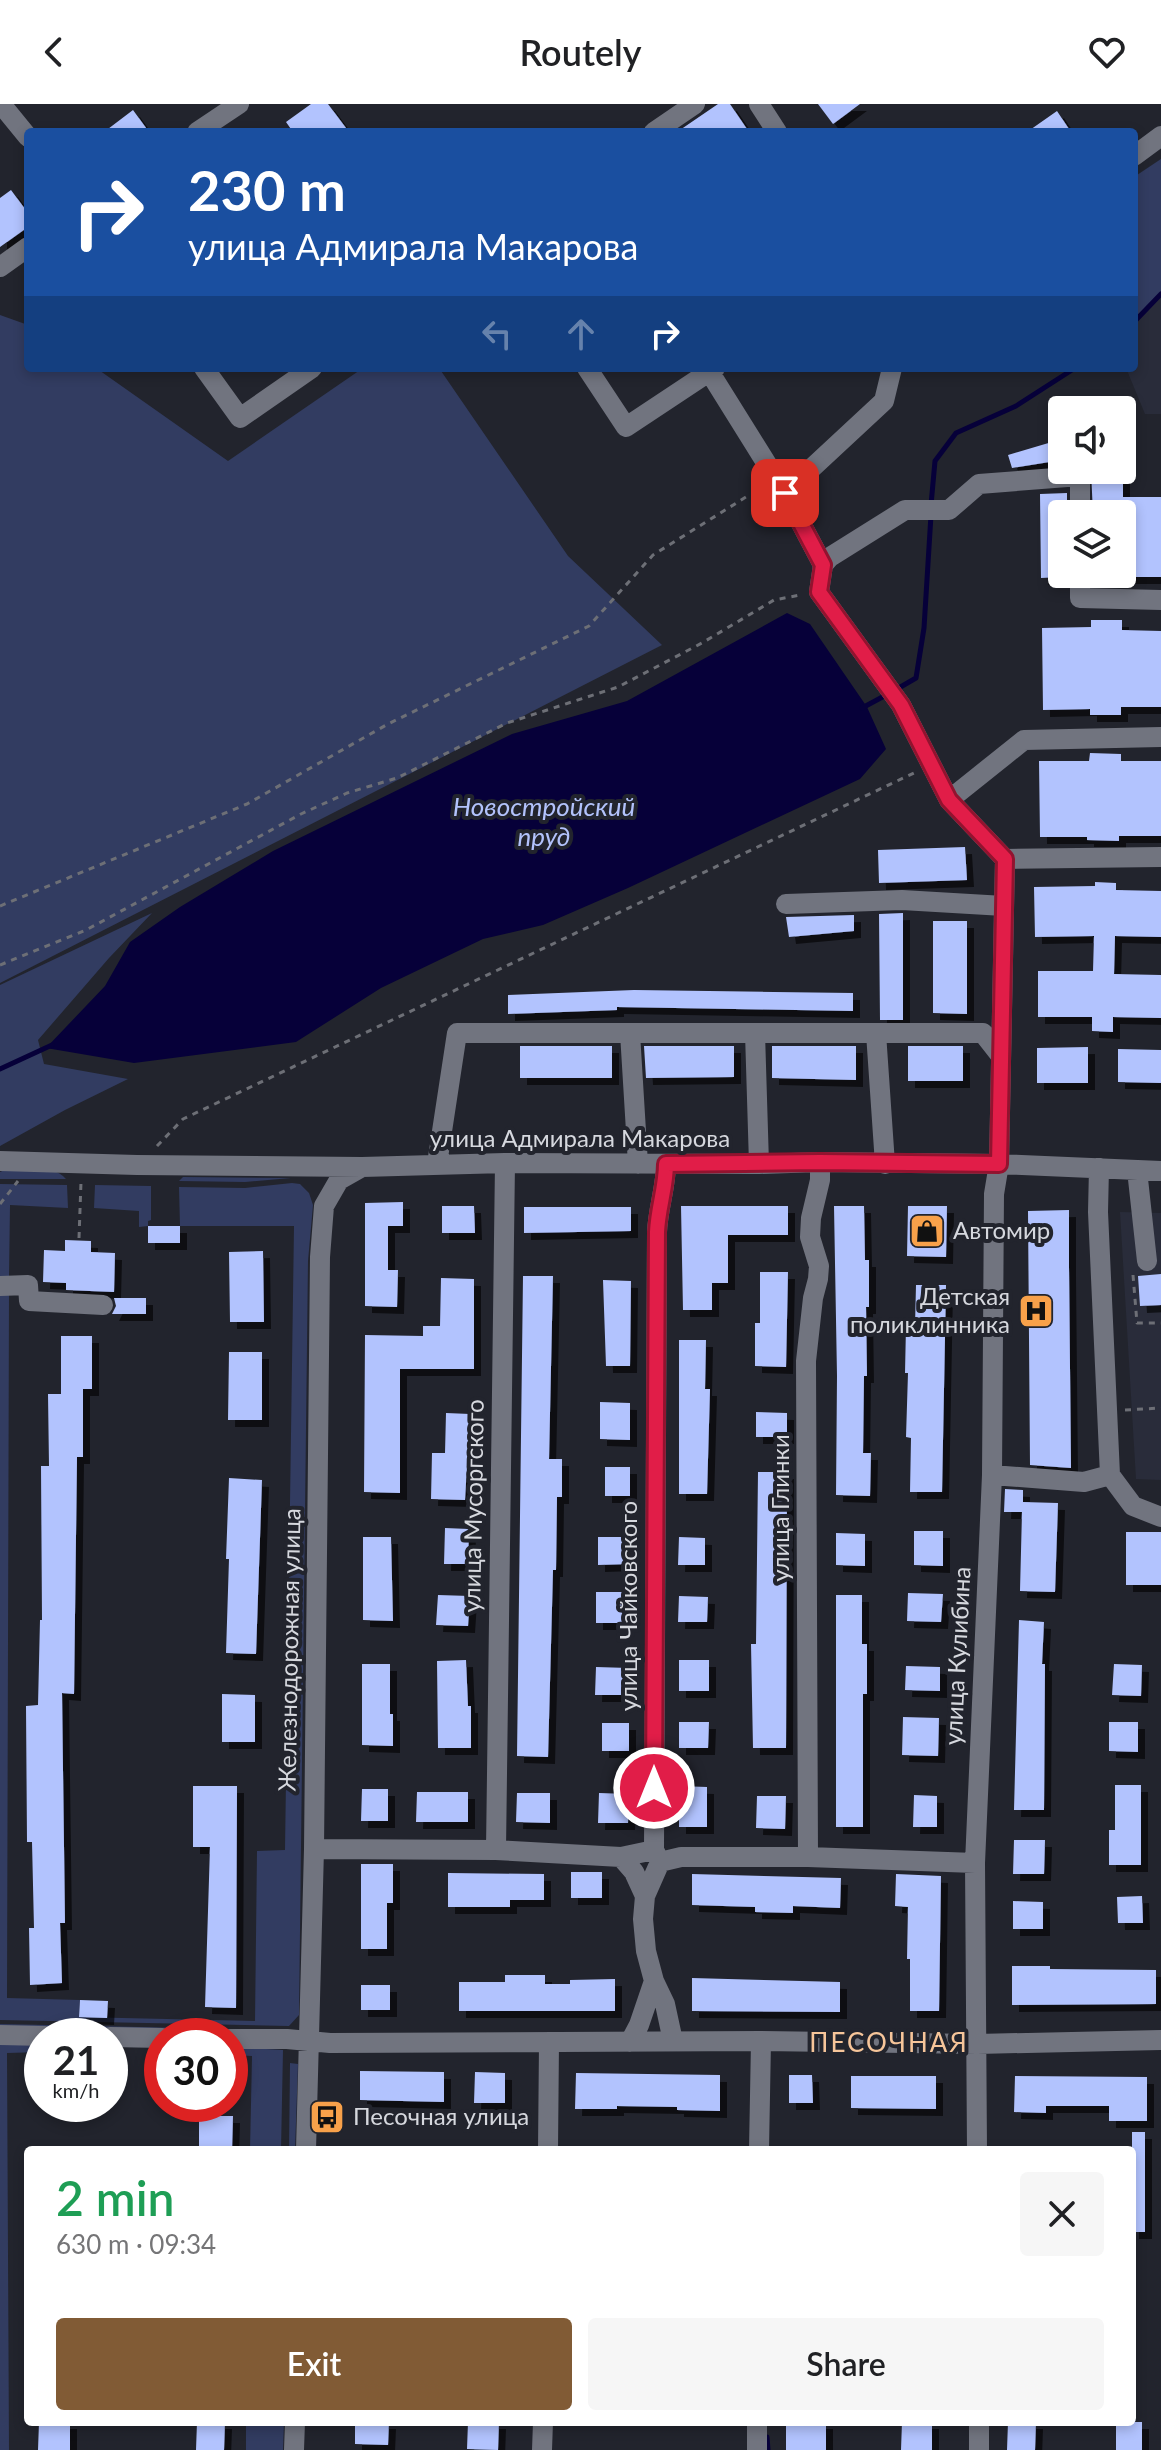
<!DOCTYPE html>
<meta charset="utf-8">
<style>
:root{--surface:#fff;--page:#f6f6f6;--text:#202124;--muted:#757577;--accent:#815b35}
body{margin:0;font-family:Lato,sans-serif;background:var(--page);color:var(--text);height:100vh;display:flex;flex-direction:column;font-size:30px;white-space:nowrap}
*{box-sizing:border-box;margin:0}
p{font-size:26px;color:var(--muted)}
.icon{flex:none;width:44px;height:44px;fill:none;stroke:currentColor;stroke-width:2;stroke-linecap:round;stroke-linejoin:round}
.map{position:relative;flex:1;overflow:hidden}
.sheet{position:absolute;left:24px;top:2042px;width:1112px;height:280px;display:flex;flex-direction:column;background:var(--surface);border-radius:8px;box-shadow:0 4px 12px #0003}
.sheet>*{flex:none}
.hud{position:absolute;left:24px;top:24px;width:1114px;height:244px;border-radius:8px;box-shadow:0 4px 12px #0003;background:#1a4fa0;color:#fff;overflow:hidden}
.controls{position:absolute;left:1048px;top:292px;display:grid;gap:16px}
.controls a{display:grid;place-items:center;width:88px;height:88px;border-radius:8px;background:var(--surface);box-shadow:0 4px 12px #0003;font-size:40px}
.speed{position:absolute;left:24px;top:1914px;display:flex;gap:16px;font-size:40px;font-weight:700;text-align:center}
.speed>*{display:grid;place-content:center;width:104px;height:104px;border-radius:50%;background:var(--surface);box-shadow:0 4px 12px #0003;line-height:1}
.speed small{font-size:20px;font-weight:400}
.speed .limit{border:12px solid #d22;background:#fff;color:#111}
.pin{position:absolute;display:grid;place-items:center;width:68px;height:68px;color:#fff;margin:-34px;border-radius:16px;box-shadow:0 4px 12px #0006}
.me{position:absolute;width:88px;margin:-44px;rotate:0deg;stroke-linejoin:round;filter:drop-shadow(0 0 6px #0008)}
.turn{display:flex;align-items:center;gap:28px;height:168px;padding:0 32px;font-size:36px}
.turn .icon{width:104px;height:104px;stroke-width:2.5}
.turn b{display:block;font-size:56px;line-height:68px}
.lanes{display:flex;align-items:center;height:76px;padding:0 32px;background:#0003;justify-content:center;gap:40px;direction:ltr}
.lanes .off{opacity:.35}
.round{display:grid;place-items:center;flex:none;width:84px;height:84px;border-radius:8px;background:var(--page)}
.head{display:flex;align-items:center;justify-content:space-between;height:136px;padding:0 32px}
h1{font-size:48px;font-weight:600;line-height:60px;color:#1e9e55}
.button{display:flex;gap:16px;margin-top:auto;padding:16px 32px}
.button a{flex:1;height:92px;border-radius:8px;background:var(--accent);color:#fff;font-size:32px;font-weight:600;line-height:92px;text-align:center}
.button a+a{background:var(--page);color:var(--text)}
header{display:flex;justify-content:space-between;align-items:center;height:104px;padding:0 32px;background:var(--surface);font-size:36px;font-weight:600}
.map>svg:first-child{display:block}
.built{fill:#292c3a}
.green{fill:#323c61}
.water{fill:#060039}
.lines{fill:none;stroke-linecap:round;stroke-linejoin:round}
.stream{stroke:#060039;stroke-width:5}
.building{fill:#b2c3fe;filter:url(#shadow)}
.path{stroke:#6d6f76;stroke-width:3;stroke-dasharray:6 6;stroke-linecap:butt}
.minor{stroke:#71747f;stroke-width:20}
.route-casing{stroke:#92132f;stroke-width:20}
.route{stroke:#e11d48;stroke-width:14}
.labels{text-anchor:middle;stroke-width:8;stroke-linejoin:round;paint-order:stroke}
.street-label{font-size:24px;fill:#d6d8de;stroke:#22242d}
.poi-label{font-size:24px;fill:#d6d8de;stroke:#22242d;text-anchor:start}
.water-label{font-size:26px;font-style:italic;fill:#b2c2fb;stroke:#22242d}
.neighbourhood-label{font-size:26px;letter-spacing:2px;fill:#f6c59a;stroke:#22242d}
</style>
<header><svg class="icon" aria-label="back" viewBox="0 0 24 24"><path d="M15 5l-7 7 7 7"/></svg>Routely<svg class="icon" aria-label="heart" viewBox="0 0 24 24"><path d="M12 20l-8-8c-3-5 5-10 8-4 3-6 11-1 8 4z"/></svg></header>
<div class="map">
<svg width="1161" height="2346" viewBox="0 0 1161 2346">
<defs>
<filter id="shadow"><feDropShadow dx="7" dy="7" stdDeviation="0" flood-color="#0009"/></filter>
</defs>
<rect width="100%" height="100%" fill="#22242d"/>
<path class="built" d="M1161,190v120h-16l-19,-46h8v-46z
M1120,1108l41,1v267l-25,-1z"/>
<path class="green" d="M1161,55v135l-27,28v-145z
M0,211l28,10v43h68l132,93 135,-93h76l129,188 94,89 -662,338z
M152,809l-43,45 -71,82 6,24 84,15 -63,31 -65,36v-161z
M7,1065c17,0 47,-5 59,10h-66v-7z
M183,1073l108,1 -46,4 -66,-1z
M292,1079l8,1 9,9 4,12 -5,56 -9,754 -10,11 -289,-6v-726h9l-2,704 73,2 -1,17 176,4 2,-170 28,-1 9,-624h-114l-1,-39 66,1z
M0,1080l67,1 1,23 -58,-3 -1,72h-9z
M95,1081l56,1v34l-3,1v5l-9,1v-16l-45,-3z
M0,1920l285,6v3l-285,-5z
M0,1939l42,1v8l-35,1 2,397h-9z
M230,1943l53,3 -2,100h-31l2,-94 -22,-1z
M290,1959l8,1 -3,86h-6z
M246,2318h38l-1,28h-37z"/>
<path class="water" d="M787,509l23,11 57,83 19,42 -26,30 -232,109 -85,37 -60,14 -102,49 -85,54 -162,21 -88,-15 59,-62 25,-44 50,-35 93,-56 239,-117 115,-33z"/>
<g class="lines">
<path class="stream" d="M1134,218l27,-28
M931,401l4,-44 21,-28 60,-27 59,-38
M897,585l19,-11 8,-50 7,-113
M862,604l26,-14
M0,965l52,-24
M767,2333l1,13"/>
</g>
<path class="building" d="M311,0h17l21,28h-56l-7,-10z
M718,0h12l19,28h-72z
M818,0h42l-27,20z
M133,6l16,22h-45z
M1057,7l14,21h-44z
M11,86l17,23v14l-28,20v-49z
M1062,335v21l-50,8 -4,-13z
M1091,366h32v27h38v80h-39v-63h-29z
M1067,389v21h-5v63l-21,1 -1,-84z
M1091,516h31v10l39,1v76h-40v8h-31v-6l-47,1 -1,-82 49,-1z
M1090,649l31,1v7h40v75h-42v5l-32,-1v-3h-47l-1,-76h50z
M965,743l2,33 -88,3 -1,-33z
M1095,778l21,1v7l45,1v46l-46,-1 -1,38 47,1v43l-48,-1v15l-21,-1v-14h-54v-46h55l1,-35 -59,1 -1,-50 61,-1z
M903,809v107h-23l-1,-106z
M854,811v16l-65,6 -3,-20z
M933,817h34v93l-34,-1z
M634,886l219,3v18l-236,-4v3l-109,4v-19z
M520,942h92v32h-92z
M644,942h90v31l-88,1z
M772,942h84v34l-84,-2z
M908,942h55v35h-55z
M1088,943v36h-51v-35z
M1118,945l43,1v33l-43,-1z
M403,1098v24h-15v44h10l-1,37 -32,-1v-103z
M442,1102h32l1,27h-33z
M681,1102h107v29h-60v48h-16v27h-29z
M834,1102h30l1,54h4v47h-3l1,69h-3l-1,77h8l-1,43 -34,-1 1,-119z
M908,1102h39l-1,51 -39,-1z
M524,1103h107v24l-107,2z
M1069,1106v58l2,200 -41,-3 -2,-254z
M148,1122h32v17h-32z
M65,1136l26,1v11l24,1 -1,39 -48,-2v-7l-23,-1 1,-32 21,1z
M263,1147l1,71h-34l-1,-70z
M760,1168h28l-2,95 -31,-1v-43h5z
M1161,1170v31l-21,1 -2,-30z
M523,1172h30l-4,183h13v38h-5l-1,73h-3l-5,187 -31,-1z
M441,1174l33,1v90h-74v124l-36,-1 1,-157 58,1v-10h17z
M603,1176l28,1 -1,85h-24z
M916,1181h30l-4,207h-32l1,-54 -5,-1 2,-64h-3l1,-47h9z
M114,1194h32v16h-34l4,-8z
M61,1232h31v53h-9v68h-6l-3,237 -12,-1 3,230h-5l2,60 -32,2 -1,-57h5l-2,-86h-5l-1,-136 12,-1 2,-85h2l-1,-154h8l-1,-72h13z
M679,1236h27l-1,49h5l-3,105h-28z
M229,1248h33v68h-34z
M600,1298l30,1v37l-30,-1z
M756,1308l31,1v24h-31z
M446,1309l24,1 -5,86 -34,-1 1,-46h13z
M605,1363h25v29h-25z
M758,1368h29l-1,276h-33l-2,-104h5z
M229,1374l33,2 -6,174 -30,-1 3,-94h-3z
M1005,1385l18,1v12l35,1 -3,89 -35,-1 2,-79h-18z
M445,1424l24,1 -1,35h-24z
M914,1427h29v35l-29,-1z
M1126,1428h35v53h-35z
M836,1429l29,1v32l-29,-1z
M363,1433h28l2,84 -30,-1z
M598,1433h31v27l-31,1z
M679,1433l26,1v27h-27z
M596,1488h33v31h-33z
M908,1489l35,1 -2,28 -34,-1z
M438,1491l32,1 -2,30 -32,-1z
M836,1491h26v49h5v50h-4v133h-27z
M679,1492l29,1 -1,25h-29z
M1019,1516l25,2 -2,42h3l-1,146h-30z
M466,1556l2,46h3v42h-33l-1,-87z
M679,1556h30v31h-30z
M362,1560h28v50h3v32l-31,-1z
M1114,1560l28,1 -1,31 -29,-1z
M906,1562l34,1v24l-35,-1z
M596,1563l33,1v27h-34z
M222,1590l33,1v47h-33z
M903,1613l36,1 -1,38 -36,-1z
M679,1618h30l-1,26h-29z
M1109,1618h29v30l-29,-1z
M602,1619h27v28h-27z
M1115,1681h26v80h-32v-35h6z
M193,1682h44l-1,222 -31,-1 5,-160h-17z
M679,1682l28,1v40h-28z
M362,1685h26v32h-27z
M417,1688h51v30h-52z
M517,1689h33v30l-34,-1z
M599,1689l30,1 -1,29h-30z
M914,1691l23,1v31h-24z
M757,1692h29l-1,33 -29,-1z
M1014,1736h31l-1,34h-31z
M361,1760h32v39h-6v46h-26z
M571,1768h31v26h-31z
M448,1769l96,1v26h-34v7h-62z
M692,1770l149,4 -1,30 -47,-2v7l-38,-1v-5l-63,-2z
M896,1770l45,2 -2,135h-29v-52h-3l1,-52 -13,-1z
M1142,1792l1,27h-25l-1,-26z
M1013,1797l30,1v27h-30z
M1012,1862h38v3l106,1v34l-144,1z
M505,1871h40v9h25v-4l45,-1v32h-156v-29h46z
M692,1874l148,4v30l-148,-1z
M361,1881h29v25h-29z
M80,1896l28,1 -1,17 -28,-1z
M360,1967l84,1v30l-84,-2z
M475,1968l30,1v30h-31z
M576,1969l144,2v36l-43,-1v-3l-60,-1v3h-42z
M789,1971h23l1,28h-24z
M851,1972h85v33l-85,-1z
M1015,1972l132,1v44h-38v-15h-63v7l-32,-1z
M199,2012h34l-1,34h-33z
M1132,2028h13v100h-13z
M39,2318h31v28h-32z
M197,2318h28l-1,28h-28z
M355,2318h34l-1,23 -33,-1z
M468,2318h31l-1,28 -31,-1z
M786,2318h40v28h-40z
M902,2318h30v28h-31z
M1008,2318h28l-1,28h-28z
M1116,2318h26v28h-26z"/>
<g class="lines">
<path class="path" d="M0,802l247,-102 141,-80 201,-98 64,-71 93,-58 18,-2
M0,861l86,-35 215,-116 46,-21 50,-15 110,-55 111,-36 84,-44 72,-43 26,-5
M157,1042l26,-27 733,-347
M0,1100l18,-23
M79,1134l2,-56
M1133,1171l4,48h24
M1125,1306l36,-2"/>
<path class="minor" d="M1,0l27,33
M759,0l18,28
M197,28l42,-28
M654,28l41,-28
M1134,52l27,-20
M0,163l28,-20
M204,264l36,50 72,-50
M587,264l39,59 89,-59
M707,264l78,125 38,72 -4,27 82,113 48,95 56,59 -6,305 -5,30 -2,281 -17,388 2,287
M785,389l99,-92 8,-33
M823,461l7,-8 75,-47h44l30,-26 101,-8v38
M1080,470v24l81,2
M949,696l75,-60 137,-3
M1005,755l156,-2
M786,800l116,-4 102,6
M630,929l8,131
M755,929l4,131
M876,929l9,131
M0,1057l137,4 225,2 143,-4 254,1 61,-2 179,2 162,7
M437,1060l20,-131h526l18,23
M666,1060c0,23 -8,44 -9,68l-3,618 6,12 -15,34 -2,23 3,32 8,30 11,23 8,37
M1099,1064l-1,44 12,263
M1137,1066l10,91
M0,1182l28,-1 1,16 74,4
M992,1371l92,7 26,-7 23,31 28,11
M314,1745l182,1 125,7 33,-7
M496,1746l9,-687
M621,1753l13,15 11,24
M808,1753l-2,-496 7,-63 5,-19 1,-13 -9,-29 1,-19 9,-38v-18
M660,1758l21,-5h127l167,6
M0,1931l45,1
M110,1933l52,1
M230,1935h57l43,4 431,-2 216,3 184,-4
M630,1938l9,-17 15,-44
M306,2046l8,-301 6,-592 4,-51 15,-26 23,-13
M548,2046l1,-108
M759,2046l2,-109
M979,2318v28
M294,2346l1,-28
M542,2346l1,-28
M757,2346v-28"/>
</g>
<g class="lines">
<g class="route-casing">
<path id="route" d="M654,1684l3,-556c1,-24 9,-45 9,-68l154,-2 179,2 6,-305 -56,-59 -48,-95 -82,-113 4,-27 -38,-72"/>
</g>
<use href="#route" class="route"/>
</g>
<defs>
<g id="shop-square" transform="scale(1.8)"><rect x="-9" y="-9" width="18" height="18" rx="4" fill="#f8a14a" stroke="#22242d"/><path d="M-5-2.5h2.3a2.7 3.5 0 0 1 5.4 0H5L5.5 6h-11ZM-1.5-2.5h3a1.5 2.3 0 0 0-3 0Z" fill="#111"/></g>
<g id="hospital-square" transform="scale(1.8)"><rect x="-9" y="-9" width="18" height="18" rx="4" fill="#f8a14a" stroke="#22242d"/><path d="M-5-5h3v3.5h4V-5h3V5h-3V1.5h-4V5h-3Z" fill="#111"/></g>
<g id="bus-square" transform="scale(1.8)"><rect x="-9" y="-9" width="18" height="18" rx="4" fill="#f8a14a" stroke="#22242d"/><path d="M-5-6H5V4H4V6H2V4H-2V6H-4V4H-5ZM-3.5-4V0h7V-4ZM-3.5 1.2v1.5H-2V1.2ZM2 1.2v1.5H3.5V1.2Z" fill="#111"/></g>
</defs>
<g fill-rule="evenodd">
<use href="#shop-square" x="927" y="1127"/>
<use href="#hospital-square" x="1036" y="1207"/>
<use href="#bus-square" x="327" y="2013"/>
</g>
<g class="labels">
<g class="street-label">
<text x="580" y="1043">улица Адмирала Макарова</text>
<text transform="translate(474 1402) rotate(-89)" y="8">улица Мусоргского</text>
<text transform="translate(781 1404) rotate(-90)" y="8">улица Глинки</text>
<text transform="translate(629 1502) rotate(-90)" y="8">улица Чайковского</text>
<text transform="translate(290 1546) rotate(-89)" y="8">Железнодорожная улица</text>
<text transform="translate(958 1552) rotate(-87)" y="8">улица Кулибина</text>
</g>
<g class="poi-label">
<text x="953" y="1135">Автомир</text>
<text x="1010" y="1201" text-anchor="end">Детская<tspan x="1010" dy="28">поликлинника</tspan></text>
<text x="353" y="2021">Песочная улица</text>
</g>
<g class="water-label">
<text x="544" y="712">Новостройский<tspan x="544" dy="30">пруд</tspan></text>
</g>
<g class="neighbourhood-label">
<text x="889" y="1948">ПЕСОЧНАЯ</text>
</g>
</g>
</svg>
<div class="controls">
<a><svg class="icon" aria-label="sound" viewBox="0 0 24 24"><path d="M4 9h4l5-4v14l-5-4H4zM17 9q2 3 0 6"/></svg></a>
<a><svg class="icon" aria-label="layers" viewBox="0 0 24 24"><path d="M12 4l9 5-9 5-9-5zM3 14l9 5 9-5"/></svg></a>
</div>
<div class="speed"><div>21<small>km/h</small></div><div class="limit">30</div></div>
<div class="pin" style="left:785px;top:389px;background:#d93025"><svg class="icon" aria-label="arrive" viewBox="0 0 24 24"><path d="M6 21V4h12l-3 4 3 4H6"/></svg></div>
<svg class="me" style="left:654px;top:1684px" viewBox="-20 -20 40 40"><circle r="17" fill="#e11d48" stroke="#fff" stroke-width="3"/><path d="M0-11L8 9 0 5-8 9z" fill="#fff"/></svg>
<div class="hud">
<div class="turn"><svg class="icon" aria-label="right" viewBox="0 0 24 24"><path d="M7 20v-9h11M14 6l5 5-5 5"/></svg><div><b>230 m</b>улица Адмирала Макарова</div></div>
<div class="lanes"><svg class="icon off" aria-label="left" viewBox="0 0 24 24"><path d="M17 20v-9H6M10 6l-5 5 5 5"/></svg><svg class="icon off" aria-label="ahead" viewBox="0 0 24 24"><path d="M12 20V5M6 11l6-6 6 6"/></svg><svg class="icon" aria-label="right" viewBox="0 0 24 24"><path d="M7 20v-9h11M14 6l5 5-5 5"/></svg></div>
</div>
<section class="sheet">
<div class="head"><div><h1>2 min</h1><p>630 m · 09:34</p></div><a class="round"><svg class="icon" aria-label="close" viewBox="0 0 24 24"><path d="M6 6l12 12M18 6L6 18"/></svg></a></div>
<div class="button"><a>Exit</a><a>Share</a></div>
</section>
</div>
